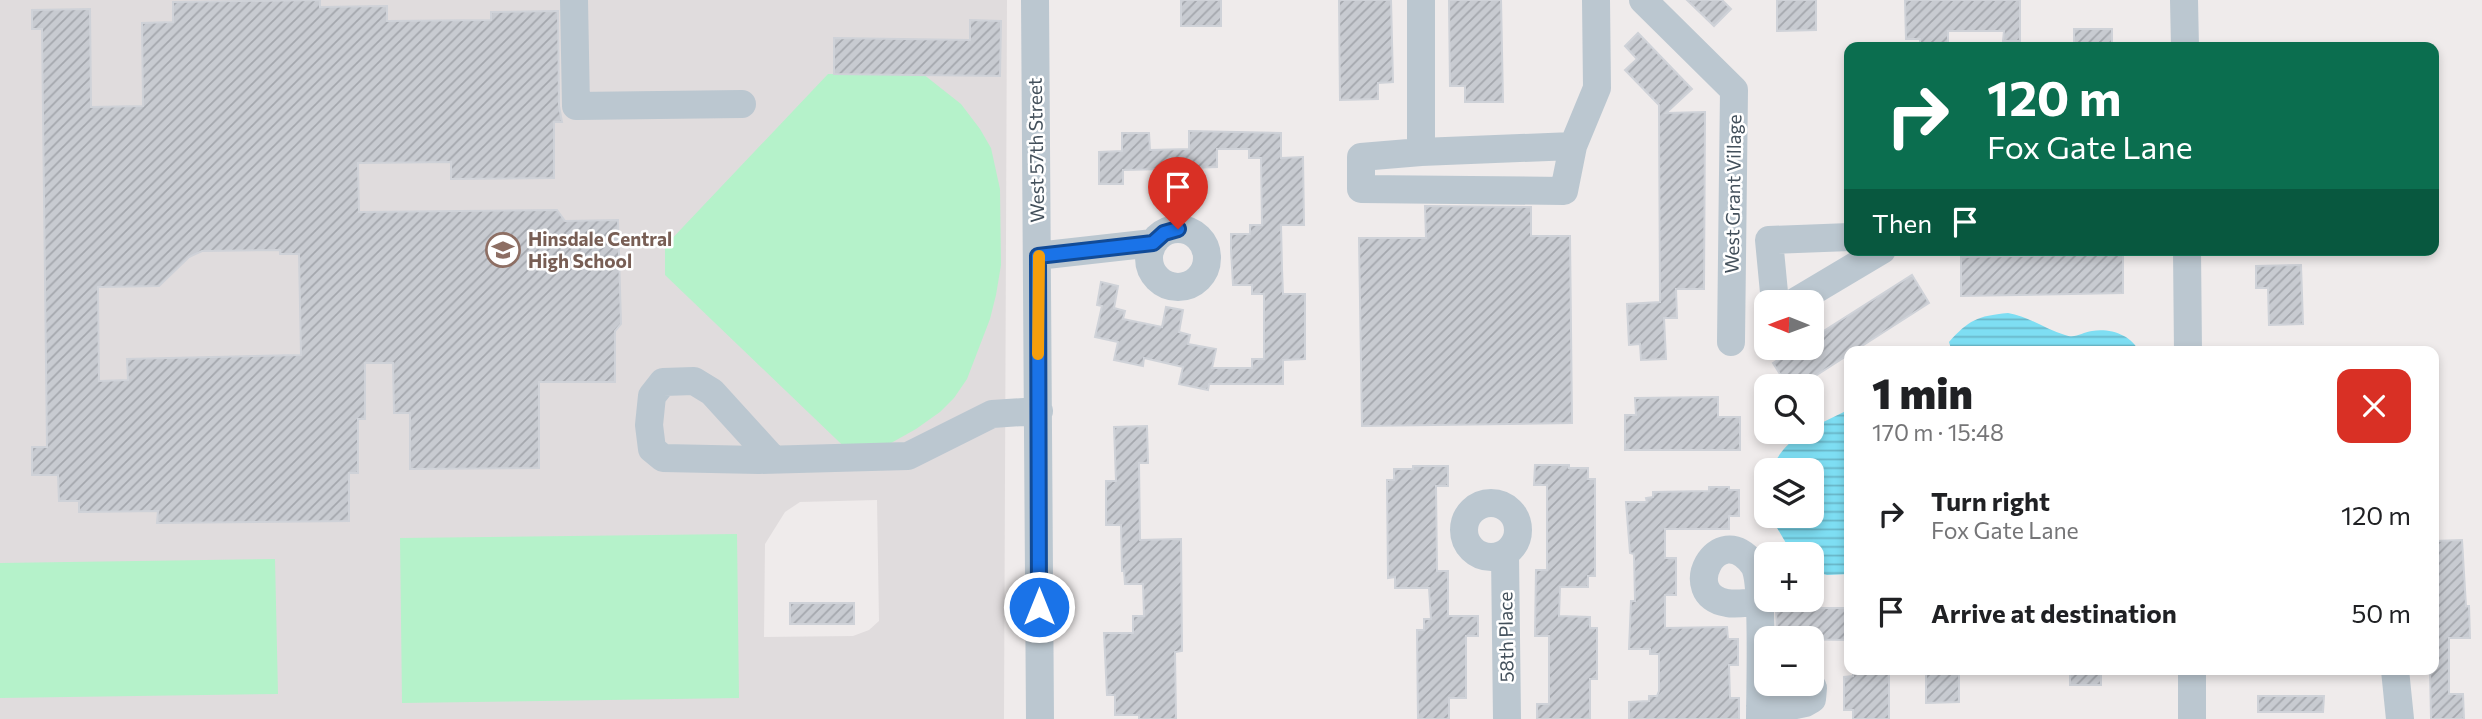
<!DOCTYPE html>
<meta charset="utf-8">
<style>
:root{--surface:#fff;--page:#f6f6f6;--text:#202124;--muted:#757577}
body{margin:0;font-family:Commissioner,sans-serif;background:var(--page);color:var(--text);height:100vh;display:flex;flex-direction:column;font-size:26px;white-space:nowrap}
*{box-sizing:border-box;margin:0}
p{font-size:23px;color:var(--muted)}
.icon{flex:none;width:38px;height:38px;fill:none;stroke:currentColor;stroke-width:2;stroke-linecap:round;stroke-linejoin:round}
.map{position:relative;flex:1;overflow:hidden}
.sheet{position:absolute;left:1844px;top:346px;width:595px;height:329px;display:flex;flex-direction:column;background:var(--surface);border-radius:14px;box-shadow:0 4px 10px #0003}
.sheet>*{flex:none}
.hud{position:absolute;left:1844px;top:42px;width:595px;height:214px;border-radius:14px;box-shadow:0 4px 10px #0003;background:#0b6e4f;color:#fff;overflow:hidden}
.needle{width:46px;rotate:271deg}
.fabs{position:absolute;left:1754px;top:290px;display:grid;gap:14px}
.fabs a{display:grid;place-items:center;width:70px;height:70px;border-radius:14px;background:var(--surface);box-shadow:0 4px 10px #0003;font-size:35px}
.pin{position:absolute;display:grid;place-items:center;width:60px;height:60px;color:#fff;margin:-72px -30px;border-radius:50% 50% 50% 0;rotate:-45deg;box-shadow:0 0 7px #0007}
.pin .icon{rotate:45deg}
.me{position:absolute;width:77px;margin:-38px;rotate:0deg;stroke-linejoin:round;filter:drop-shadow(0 0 5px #0008)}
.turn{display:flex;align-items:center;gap:24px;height:147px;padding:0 28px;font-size:32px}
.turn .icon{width:91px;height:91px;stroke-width:2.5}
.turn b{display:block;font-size:49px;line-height:60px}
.then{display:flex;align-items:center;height:66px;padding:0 28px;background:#0003;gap:14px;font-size:26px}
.round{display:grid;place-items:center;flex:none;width:74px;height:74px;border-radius:14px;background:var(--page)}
.head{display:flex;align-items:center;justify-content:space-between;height:119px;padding:0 28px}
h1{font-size:42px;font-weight:800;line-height:52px}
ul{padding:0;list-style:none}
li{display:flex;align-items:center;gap:21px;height:98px;padding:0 28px}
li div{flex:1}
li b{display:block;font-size:26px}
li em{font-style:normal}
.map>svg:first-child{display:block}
.education{fill:#e0dcdd;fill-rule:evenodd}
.grass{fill:#b5f2ca}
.water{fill:url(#water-rules)}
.building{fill:url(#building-hatch);stroke:#cfd2d8;stroke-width:2;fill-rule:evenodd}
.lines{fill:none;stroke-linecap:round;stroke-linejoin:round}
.minor{stroke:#bbc7d0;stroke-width:28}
.route-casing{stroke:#114b97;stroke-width:18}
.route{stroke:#1a73e8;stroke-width:12}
.slow{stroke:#f59e0b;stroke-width:12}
.labels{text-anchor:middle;stroke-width:5;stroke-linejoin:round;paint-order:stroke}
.street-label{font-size:19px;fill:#43505b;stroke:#fff}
.education-label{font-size:19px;font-weight:bold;fill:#785e54;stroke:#fff;text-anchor:start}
</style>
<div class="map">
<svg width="2482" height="719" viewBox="0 0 2482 719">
<defs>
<pattern id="water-rules" width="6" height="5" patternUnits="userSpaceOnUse" patternTransform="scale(1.75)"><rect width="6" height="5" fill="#7edef3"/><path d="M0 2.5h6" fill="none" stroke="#69b6c8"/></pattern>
<pattern id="building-hatch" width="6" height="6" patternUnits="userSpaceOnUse" patternTransform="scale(1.75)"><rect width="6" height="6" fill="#c8cbd1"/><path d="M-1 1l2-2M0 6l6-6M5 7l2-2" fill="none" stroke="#a4a7ad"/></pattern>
</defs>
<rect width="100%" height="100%" fill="#efebeb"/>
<path class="education" d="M0,0h1007l-3,719h-1004zM877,500l2,121 -10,9 -16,6 -89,1 1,-93 20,-32 15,-10z"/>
<path class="grass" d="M828,74h95l38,30 19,25 11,19 9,41 1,76 -5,30 -6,24 -23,60 -13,19 -14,14 -24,17 -57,32 -194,-186v-29z
M737,534l2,164 -337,5 -2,-165z
M275,559l3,135 -278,4v-135z"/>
<path class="water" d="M2008,313c20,3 37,16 57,22 11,4 17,-3 27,-4 18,-3 40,4 47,21h-187l-3,-10c20,-22 28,-26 59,-29z
M1850,409v165l-23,1 -16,-4v-16h-18l-23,-39h41v-45h-40c5,-15 23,-38 40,-39v-4z"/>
<path class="building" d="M320,0v7l67,-1v15l104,-1v-8l67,-1 1,95 3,16h-8v56l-103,1v-17l-93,1 1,49 198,-2 8,11 53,-1 3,104 -6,7v51h-76v86l-129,1v-56h-16l-1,-50h-28v56h-7v54h-9v48l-192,2 1,-12 -79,1v-11h-20l-1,-26h-26v-28h15l-5,-418h-10v-19l58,-1 1,98 52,-1 -1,-83 31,-1v-20zM280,250v4h19l2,101 -174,4 1,21 -29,1 -1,-94 61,-1 30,-29 13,-6z
M1181,0h40v26h-40z
M1339,0h52l2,82 -15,1v16l-38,1z
M1449,0h52l2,102h-38v-16h-15z
M1687,0h35l9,9 -17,17z
M1777,0h39v30l-39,1z
M1905,0h115v41h-17l1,-10h-56v16h-28v-8h-14z
M970,20l31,1 -1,55 -166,-2v-36l136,2z
M2074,29h38v18h-38z
M1638,33l54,56 -26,24 39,-1 -1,177h-28l1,29h-13l2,41 -25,1 -1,-16 -11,1 -2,-41 33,-2 -1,-197 -34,-35 12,-11 -12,-13z
M1189,131l92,2v25l22,-1 1,68h-23l1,44 1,25h22v65l-22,1v24h-74l-1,6 -29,-6 4,-17 -39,-9 -1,8 -29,-6 4,-18 -23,-5 7,-31 -5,-1 4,-23 17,4 -4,22 11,3 -2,8 39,8 4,-20 17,3 -4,22 11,3 -2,9 28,5 -4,19h40v-9h12v-65h-12v-9h-19l-2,-35v-16h19v-9h12l-1,-67h-12v-9h-32v18l-27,1v13h-24v-12l-43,1v14h-24v-32l23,-1v-18h27l1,17 39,-1z
M1425,206l106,1v29h39l2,187 -210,3 -3,-188h67z
M2123,254v39l-162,3v-39z
M2301,265l2,59 -34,1 -1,-37h-12v-22z
M1912,275l17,28 -131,84h-10l-15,-24 23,-15h15v-9z
M1718,397v20h22v33h-115v-35h11l-1,-17z
M1147,426l1,37h-9l1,77 41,-1 1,112 -7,1 1,67h-37v-4h-24v-20h-8l-3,-62h29v-17h11l-1,-32h-18l-1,-13h-2l-1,-46h-15v-44h10l-2,-54z
M1535,465h34v3h19v11h7v97h-7v11h-28l-1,29 31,1v11h7v51h-7v40h-53v-15h12v-68h-14l1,-66h11v-85h-13z
M1413,466h35v20h-12l1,85h11v45h30v20h-12v62h-17v21h-31l-1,-89h7v-11h7l-2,-31h-34v-11l-7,1 -1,-98h7v-11h19z
M1709,487h20v3h10v26h-10v13h-64v29h11v37h-11v33l62,-1 1,12h10v26h-9l1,33h9v21h-110v-17l20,-1v-5h8l2,-5v-37h-9v-5h-21l2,-48h4l-1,-47 -4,-1 -4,-51h21l-1,-4 7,-1v-5l56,-1z
M2462,540l4,66h3l1,32h-21v56h14l1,25h-33l-1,-49h4v-129z
M790,603h64v21h-64z
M1776,608h74v32l-73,-1z
M1853,670h36v49h-36v-9h-9v-33l9,-1z
M1926,670h33v32l-33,1z
M2070,670h31v15h-31z
M2258,696h66l-1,16h-65z"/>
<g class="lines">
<path class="minor" d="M574,0l2,106 166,-2
M1035,0l5,719
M1421,0v152
M1643,0l91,90 -3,252
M2184,0l1,47
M1573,146l-9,45 -203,-2v-32l60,-5 152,-6 24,-58 -1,-88
M1149 258a29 29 0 1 1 58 0a29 29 0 1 1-58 0Z
M2187,250l1,102
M1037,256l116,-13
M1775,303l-6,-63 81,-3
M1793,303l89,-53
M773,459l-61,-67 -18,-11 -31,1 -11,14 -3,29 3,24 11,9 96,2 149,-4 84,-42 47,-3
M1464 530a27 27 0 1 1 54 0a27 27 0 1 1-54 0Z
M1505,555l2,164
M1759,602c-10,0 -22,3 -32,1 -49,-7 -10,-85 26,-39 11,15 7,129 7,155
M2192,670v49
M2395,670l5,49
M1760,706h31l14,-3 7,-4 1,-11 -2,-4"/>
</g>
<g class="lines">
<g class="route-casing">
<path id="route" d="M1039,607l-1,-351 115,-13 11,-10 14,-4"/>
</g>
<use href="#route" class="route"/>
<path class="slow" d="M1038,354l1,-98"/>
</g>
<defs>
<g id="school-ring" transform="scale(1.75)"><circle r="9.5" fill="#fff" stroke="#8d6e63" stroke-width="1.5"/><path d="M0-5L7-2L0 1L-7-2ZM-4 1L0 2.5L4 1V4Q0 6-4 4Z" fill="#8d6e63"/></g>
</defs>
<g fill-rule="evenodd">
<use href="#school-ring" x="503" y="250"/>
</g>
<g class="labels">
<g class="street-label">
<text transform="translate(1036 150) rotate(-91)" y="7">West 57th Street</text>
<text transform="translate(1733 194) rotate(-89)" y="7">West Grant Village</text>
<text transform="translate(1506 637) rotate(-91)" y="7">58th Place</text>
</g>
<g class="education-label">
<text x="528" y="246">Hinsdale Central<tspan x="528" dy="22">High School</tspan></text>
</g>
</g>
</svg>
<div class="fabs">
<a><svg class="needle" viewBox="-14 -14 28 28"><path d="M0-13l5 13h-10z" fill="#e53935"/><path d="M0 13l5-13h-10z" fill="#757577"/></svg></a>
<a><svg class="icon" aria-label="search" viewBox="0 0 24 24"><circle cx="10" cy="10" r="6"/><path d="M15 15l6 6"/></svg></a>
<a><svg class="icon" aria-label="layers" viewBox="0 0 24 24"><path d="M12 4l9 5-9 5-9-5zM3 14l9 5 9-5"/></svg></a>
<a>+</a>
<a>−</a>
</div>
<div class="pin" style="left:1178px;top:229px;background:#d93025"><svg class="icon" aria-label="arrive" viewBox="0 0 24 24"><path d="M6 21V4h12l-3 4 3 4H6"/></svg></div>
<svg class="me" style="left:1039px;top:607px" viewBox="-20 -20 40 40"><circle r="17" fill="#1a73e8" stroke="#fff" stroke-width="3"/><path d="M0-11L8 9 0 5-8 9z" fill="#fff"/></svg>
<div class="hud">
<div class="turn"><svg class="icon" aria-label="right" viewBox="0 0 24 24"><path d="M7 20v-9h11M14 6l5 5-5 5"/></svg><div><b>120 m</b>Fox Gate Lane</div></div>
<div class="then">Then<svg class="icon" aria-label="arrive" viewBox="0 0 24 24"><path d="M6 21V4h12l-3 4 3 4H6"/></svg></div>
</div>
<section class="sheet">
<div class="head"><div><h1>1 min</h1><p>170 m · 15:48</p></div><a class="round" style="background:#d93025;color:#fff"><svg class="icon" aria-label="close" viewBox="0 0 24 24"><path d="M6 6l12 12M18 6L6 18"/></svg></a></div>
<ul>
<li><svg class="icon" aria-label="right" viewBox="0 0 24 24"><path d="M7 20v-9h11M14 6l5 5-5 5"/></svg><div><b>Turn right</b><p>Fox Gate Lane</p></div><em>120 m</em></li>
<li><svg class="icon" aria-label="arrive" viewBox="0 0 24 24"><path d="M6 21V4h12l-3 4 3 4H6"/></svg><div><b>Arrive at destination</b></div><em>50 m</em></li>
</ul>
</section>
</div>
